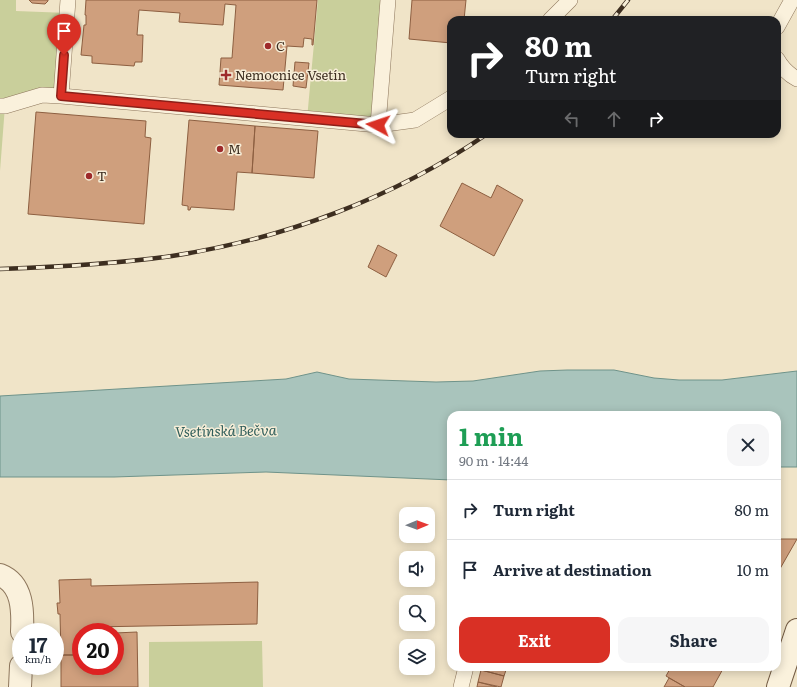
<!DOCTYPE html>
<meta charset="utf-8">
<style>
:root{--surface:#fff;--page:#f6f6f7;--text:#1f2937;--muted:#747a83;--line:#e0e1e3;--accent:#d93025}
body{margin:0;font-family:Literata,serif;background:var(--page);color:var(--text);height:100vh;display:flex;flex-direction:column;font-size:15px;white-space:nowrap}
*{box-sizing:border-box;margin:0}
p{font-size:13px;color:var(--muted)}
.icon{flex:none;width:22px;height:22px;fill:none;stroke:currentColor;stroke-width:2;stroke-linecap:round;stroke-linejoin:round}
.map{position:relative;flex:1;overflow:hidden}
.sheet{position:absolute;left:447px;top:411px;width:334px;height:260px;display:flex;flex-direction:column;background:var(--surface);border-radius:12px;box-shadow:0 2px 10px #0003}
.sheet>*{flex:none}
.top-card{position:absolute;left:447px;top:16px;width:334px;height:122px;border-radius:12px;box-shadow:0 2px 10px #0003;background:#202124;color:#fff;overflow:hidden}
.needle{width:26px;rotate:89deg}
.tools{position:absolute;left:399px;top:507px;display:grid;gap:8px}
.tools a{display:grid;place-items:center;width:36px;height:36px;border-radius:8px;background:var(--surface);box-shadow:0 2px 10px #0003;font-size:20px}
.speed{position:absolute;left:12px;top:623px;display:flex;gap:8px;font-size:20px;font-weight:700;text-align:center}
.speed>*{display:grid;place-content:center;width:52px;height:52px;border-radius:50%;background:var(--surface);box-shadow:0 2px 10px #0003;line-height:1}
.speed small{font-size:10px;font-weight:400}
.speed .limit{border:6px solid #d22;background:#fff;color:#111}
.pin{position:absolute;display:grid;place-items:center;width:34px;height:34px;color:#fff;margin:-41px -17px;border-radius:50% 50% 50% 0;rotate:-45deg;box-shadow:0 0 4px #0007}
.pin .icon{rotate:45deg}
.me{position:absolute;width:44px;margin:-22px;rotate:275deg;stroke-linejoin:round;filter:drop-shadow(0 0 3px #0008)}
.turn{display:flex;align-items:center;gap:14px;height:84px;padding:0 12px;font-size:18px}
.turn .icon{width:52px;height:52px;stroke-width:2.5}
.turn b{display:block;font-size:28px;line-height:34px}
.lanes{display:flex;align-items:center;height:38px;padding:0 12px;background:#0003;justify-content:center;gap:20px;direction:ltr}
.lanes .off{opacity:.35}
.round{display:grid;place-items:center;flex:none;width:42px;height:42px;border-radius:12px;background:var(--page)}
.overview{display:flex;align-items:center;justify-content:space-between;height:68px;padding:0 12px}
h1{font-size:24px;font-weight:700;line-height:30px;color:#1e9e55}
.cta{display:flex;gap:8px;margin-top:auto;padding:8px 12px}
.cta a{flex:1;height:46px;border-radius:12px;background:var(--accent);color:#fff;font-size:16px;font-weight:700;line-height:46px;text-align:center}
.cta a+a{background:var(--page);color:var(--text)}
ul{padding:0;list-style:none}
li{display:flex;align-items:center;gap:12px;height:60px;padding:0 12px;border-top:1px solid var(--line)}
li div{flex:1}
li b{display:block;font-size:15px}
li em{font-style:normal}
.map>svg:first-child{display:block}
.green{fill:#c9cf9b}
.water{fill:#a9c4bc;stroke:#6f938a}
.building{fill:#cf9f7d;stroke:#8d5f41}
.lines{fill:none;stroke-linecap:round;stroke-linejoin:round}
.lane-casing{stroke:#8d765c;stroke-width:16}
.street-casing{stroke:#8d765c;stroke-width:24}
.secondary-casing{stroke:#6f573f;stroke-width:24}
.lane{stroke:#faf1dc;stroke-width:15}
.street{stroke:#faf1dc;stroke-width:22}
.secondary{stroke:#faf1dc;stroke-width:22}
.rail-casing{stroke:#3d2e20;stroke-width:4.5}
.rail{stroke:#f7eed8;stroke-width:3;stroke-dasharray:9;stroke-linecap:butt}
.route-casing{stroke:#8d1f18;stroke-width:10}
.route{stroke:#d93025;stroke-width:7}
.poi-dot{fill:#9e2a2b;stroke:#f7eed8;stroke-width:1.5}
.labels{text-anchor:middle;stroke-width:3;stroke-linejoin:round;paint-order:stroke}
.poi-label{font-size:13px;fill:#3d2e20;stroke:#f7eed8;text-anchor:start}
.water-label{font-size:14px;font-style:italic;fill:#2f5d5a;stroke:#f7eed8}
</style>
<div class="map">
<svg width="797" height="687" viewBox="0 0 797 687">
<rect width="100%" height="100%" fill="#f0e4c8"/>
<path class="green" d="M0,0h16v11l52,2 -7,83 -56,10 -5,65z
M318,0h70l-10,125 -71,-6z
M262,641l1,46h-114v-45z"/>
<path class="water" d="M567,370h47l40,8 25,2h43l75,-9v96h-20v-52h-326v65l-185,-8 -152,5h-114v-81l286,-17 31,-7 32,7 87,3 37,-1 67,-10z"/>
<path class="building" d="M29,0h19v1l-3,3 -13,-1z
M86,0h231l-4,45h-1v-6l-8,-1 -1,9 -16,-1 -4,44 -64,-5 2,-27h11l4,-53 -11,-1 -2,21 -44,-3 1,-9 -41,-3 -2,25h6l-1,27h-7l-1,4 -42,-3v-7l-11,-1 3,-30h2v-10h-1z
M412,0h54l-2,20h-13v23l-42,-4z
M295,62l14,1 -3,25 -13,-2z
M36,112l110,9 -1,16 6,1 -7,86 -116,-10z
M189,120l66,6 -3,47 -15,-1 -3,38 -43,-3 -1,3h-2v-4l-6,-1z
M255,126l63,5 -4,47 -62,-5z
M462,183l29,15 6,-13 26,15 -29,56 -54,-30z
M378,245l19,10 -11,22 -18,-10z
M777,539h20l-20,35z
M91,579v7l167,-4 -1,42 -166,3v5h-10v23h-20l-1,-41h-2l-1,-11h3l-1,-23z
M137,632l1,55h-77v-32h20v11h34v-33z
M482,667h25l-3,9 -23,-6z
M671,667h53l-11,20h-28l-19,-11z
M481,670l23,6 -3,11 -23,-5z
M669,678l16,9h-21z
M478,682l19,5h-20z"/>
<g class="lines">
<g class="lane-casing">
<path id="lane" d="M550,20l20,-20
M777,27l15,-27
M777,59c5,9 11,15 20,20
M61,96l7,-96
M0,106h5l37,-11 19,1 317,29 37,-5 36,-22
M378,125l10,-125
M461,687l5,-20"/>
</g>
<g class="street-casing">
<path id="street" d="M0,575c23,9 23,36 22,57
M20,687l1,-21"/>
</g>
<g class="secondary-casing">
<path id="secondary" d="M778,687l19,-57"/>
</g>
<use href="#lane" class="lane"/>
<use href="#street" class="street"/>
<use href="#secondary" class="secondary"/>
<g class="rail-casing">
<path id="rail" d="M612,20l16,-20
M0,269c58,-2 115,-5 172,-13 111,-17 222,-58 315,-122"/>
</g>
<use href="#rail" class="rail"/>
</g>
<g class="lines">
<g class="route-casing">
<path id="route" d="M64,55l-3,41 317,29"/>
</g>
<use href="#route" class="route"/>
</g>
<g class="poi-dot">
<circle cx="268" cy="46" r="4"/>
<path d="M224 69h4v4h4v4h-4v4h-4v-4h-4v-4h4z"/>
<circle cx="220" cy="149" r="4"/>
<circle cx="89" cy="176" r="4"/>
</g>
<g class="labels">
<g class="poi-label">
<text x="276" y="51">C</text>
<text x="235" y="80">Nemocnice Vsetín</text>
<text x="228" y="154">M</text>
<text x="97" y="181">T</text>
</g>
<g class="water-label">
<text transform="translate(226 431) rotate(-1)" y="5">Vsetínská Bečva</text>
</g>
</g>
</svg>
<div class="tools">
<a><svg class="needle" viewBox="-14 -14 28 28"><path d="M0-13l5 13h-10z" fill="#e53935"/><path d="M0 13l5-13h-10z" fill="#747a83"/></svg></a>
<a><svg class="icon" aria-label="sound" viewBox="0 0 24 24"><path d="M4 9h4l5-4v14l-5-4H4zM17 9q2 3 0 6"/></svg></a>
<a><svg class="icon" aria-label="search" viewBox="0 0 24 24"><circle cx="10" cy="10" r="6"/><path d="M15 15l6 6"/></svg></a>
<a><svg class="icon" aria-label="layers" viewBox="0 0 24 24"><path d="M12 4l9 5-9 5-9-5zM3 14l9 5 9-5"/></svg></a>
</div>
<div class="speed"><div>17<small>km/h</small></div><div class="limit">20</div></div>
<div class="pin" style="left:64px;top:55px;background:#d93025"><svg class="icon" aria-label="arrive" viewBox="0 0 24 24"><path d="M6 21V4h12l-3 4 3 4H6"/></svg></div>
<svg class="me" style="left:378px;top:125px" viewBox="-20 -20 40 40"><path d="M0-17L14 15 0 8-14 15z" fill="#d93025" stroke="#fff" stroke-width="4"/></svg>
<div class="top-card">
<div class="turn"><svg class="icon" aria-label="right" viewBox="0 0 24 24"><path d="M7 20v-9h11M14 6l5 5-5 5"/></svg><div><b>80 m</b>Turn right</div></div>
<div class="lanes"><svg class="icon off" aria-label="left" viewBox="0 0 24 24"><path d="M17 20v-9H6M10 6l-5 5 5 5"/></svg><svg class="icon off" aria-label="ahead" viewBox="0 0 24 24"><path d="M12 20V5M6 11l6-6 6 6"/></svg><svg class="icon" aria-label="right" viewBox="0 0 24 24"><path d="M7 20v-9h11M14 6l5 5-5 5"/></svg></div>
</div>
<section class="sheet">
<div class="overview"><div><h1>1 min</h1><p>90 m · 14:44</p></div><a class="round"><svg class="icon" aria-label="close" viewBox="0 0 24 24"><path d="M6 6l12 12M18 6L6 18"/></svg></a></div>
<ul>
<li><svg class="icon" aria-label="right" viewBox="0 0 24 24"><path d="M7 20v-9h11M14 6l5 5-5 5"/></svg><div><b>Turn right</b></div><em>80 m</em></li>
<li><svg class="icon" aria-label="arrive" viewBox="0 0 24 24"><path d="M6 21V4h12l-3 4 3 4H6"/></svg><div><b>Arrive at destination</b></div><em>10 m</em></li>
</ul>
<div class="cta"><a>Exit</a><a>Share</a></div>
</section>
</div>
